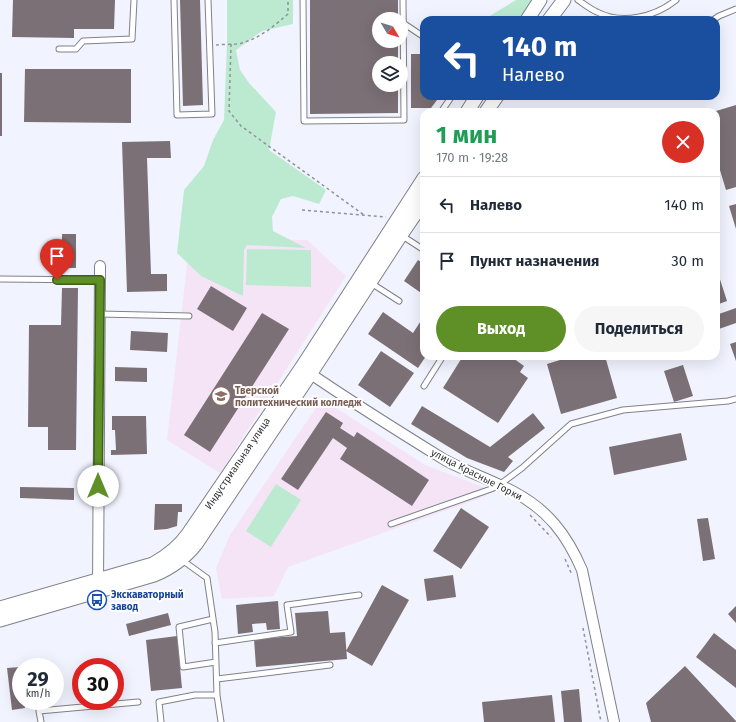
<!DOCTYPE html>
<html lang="ru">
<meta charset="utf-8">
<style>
:root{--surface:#fff;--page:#f6f6f7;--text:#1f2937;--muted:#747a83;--line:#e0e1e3;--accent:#5f9027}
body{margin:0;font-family:"Fira Sans",sans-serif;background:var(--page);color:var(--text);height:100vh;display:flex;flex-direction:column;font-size:15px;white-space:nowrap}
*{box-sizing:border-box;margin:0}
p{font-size:13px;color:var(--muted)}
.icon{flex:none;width:22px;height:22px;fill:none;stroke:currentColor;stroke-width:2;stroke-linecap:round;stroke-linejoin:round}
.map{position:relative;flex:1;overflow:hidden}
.panel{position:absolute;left:420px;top:108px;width:300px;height:252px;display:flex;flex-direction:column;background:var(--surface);border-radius:12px;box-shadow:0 4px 16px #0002}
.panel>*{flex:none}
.banner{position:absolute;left:420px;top:16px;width:300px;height:84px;border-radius:12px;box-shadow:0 4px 16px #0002;background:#1a4fa0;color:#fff;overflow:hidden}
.needle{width:26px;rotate:128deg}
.controls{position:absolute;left:372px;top:12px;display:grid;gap:8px}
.controls a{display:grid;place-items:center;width:36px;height:36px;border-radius:50%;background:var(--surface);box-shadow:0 4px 16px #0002;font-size:20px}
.speed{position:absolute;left:12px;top:658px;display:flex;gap:8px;font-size:20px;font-weight:700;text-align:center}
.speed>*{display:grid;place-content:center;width:52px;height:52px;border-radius:50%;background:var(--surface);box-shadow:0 4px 16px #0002;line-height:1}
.speed small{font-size:10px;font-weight:400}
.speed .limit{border:6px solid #d22;background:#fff;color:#111}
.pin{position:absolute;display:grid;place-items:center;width:34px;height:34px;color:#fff;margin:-41px -17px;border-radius:50% 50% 50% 0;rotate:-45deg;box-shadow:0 0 4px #0007}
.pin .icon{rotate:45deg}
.me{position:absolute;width:44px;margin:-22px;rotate:0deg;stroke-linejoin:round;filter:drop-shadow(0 0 3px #0008)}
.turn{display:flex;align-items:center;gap:14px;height:84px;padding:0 16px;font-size:18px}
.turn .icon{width:52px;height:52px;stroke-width:2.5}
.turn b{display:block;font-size:28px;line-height:34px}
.round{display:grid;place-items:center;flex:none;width:42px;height:42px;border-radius:21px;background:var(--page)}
.headline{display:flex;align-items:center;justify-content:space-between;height:68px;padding:0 16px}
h1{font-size:24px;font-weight:700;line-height:30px;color:#1e9e55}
.button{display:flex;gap:8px;margin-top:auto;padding:8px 16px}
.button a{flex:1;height:46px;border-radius:24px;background:var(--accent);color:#fff;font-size:16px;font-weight:700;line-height:46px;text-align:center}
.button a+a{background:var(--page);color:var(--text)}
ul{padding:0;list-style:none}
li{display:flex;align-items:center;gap:12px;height:56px;padding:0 16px;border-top:1px solid var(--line)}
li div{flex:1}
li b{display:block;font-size:15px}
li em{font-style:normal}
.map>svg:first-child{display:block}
.education{fill:#f4e4f6}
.green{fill:#bbead1}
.building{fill:#7b7075}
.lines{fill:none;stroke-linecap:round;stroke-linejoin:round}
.service-casing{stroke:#7f818b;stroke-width:7}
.minor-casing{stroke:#7f818b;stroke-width:12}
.tertiary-casing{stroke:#7f818b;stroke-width:15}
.path{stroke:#909199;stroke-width:1.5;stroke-dasharray:3 3;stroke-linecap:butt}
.service{stroke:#fff;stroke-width:5}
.minor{stroke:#fff;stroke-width:10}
.tertiary{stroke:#fff;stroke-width:13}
.route-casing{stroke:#3e5e19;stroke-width:10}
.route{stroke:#5f9027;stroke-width:7}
.labels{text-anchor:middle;stroke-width:4;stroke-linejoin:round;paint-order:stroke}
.education-label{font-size:10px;font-weight:bold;fill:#785e54;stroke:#fff;text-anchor:start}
.street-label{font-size:10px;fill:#35363a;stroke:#fff}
.transit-label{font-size:10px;font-weight:bold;fill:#164399;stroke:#fff;text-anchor:start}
</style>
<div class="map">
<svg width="736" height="722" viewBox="0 0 736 722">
<rect width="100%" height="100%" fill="#f1f3fe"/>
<path class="education" d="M190,239l117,1 39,36 -126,197 -53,-33z
M322,399l103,66 58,22 3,9 -198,71 -14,29 -52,3 -6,-31 14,-33z"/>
<path class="green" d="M227,0h66v24l-31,7 -26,19 4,20 9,13 27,29 -7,38 57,40 -7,14 -26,-8 -12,3 -9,18 1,14 33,17 -59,-3 -3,5 -1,46 -42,-20 -24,-23 7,-63 20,-24 9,-26 11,-20 3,-76z
M516,0h27l-14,20h-46z
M247,249l64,1v37l-65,-2z
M276,484l25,16 -30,47 -25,-16z"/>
<path class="building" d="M13,0h102l-1,29h-40v9l-62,-1z
M180,0h20l3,105 -20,1z
M310,0h88v19h-19v22h19v22h-19v22h19v28l-88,1z
M411,54h13v42h16l-9,12h-20z
M25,69h106v54l-107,-1z
M0,73h2v63h-2z
M736,105v82l-10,3 -10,-33v-46z
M170,141l1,17h-24l4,116h16v17l-40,1 -5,-150z
M736,204v25l-7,-23z
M62,234h14v34h-14z
M418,260l6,4v31l-20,-14z
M716,267l11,34 -11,4z
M211,286l36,22 -14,23 -36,-22z
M62,288h16l-2,162h-28v-23h-20l1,-102h32z
M736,308v15l-20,7v-15z
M383,312l30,21 11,-17v40h2l-8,12 -50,-34z
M262,313l27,16 -79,123 -26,-17z
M131,331l37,2 -1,19 -37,-2z
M736,342v19l-6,-17z
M381,351l33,22 -24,34 -32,-22z
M463,356h51l-1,2 11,8 -4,6 8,6 -30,45 -55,-35z
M573,356h32l12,42 -56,16 -14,-50z
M683,365l10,31 -19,6 -10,-31z
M115,367l32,1v14l-32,-1z
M422,406l68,41 43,-34 12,15 -37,29 5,4 -9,11 -37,-14 -56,-34z
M326,412l17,11 -3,5 14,9 3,-5 72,48 -17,26 -72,-47 7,-11 -14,-10 -35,52 -17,-11z
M112,416h34l1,38 -36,1v-5h5l-1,-20h-3z
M681,433l6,27 -73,15 -5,-28z
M20,487l54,1v12l-54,-2z
M155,504h27v8h-4l-1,14 -10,3 -13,1z
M461,508l28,19 -28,42 -28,-18z
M708,518l7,41 -12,2 -6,-42z
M453,575l3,22 -29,4 -3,-22z
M382,585l27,15 -37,66 -26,-15z
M278,601l2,28 -13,1 -1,-7 -14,1 1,8 -15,2 -2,-29z
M736,606v17l-8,-9z
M328,611l2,22 15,-1 2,27 -91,8 -2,-28 43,-3 -2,-23z
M168,613l3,12 -42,11 -3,-12z
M714,633l22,17v38l-40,-31z
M177,636l5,52 -31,3 -5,-51z
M685,666l51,55v1h-85l-5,-19z
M21,667v34h3l1,7 -13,2 -5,-42z
M579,689l3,33h-18l-3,-31z
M552,695l3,27h-71l-2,-20z"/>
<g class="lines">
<g class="service-casing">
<path id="service" d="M174,0l3,115 35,-1 -4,-114
M303,0l1,121 100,-1 -1,-120
M578,0c6,4 12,9 19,12 25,13 58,5 79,-12
M713,20l6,-4 17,-7
M403,23l21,14
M59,49h17l7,-8 49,-2 2,-39
M441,112l11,-16
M401,235l23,15
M0,279l100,1
M371,283l28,18
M100,314l89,2
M424,386l19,-30
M391,524l100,-35 8,-4 23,-17 49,-44 52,-14 105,-9 8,-2
M182,560l25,18 8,54 2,63 4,27
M213,619l-34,8 4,40 33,-5
M215,643l76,-11 -4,-27 72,-10
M217,679l113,-14
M41,722l-2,-11 99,-9
M161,722l-2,-20 36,-7h22"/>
</g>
<g class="minor-casing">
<path id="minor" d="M305,370c45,31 93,61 140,90 22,12 47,20 69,32 34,18 53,43 68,78l32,152
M98,586l2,-320"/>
</g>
<g class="tertiary-casing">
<path id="tertiary" d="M527,20l13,-20
M549,20l15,-20
M467,112l10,-16
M486,112l11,-16
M0,608l153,-44c14,-8 26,-17 35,-30l114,-167 122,-189
M0,620l154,-45c17,-7 31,-17 42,-31l109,-162 96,-147 23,-34"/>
</g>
<path class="path" d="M231,44l-2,67 12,15 123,89
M216,45c8,-1 18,0 26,-2 18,-5 32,-17 46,-29v-14
M302,210l84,7
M530,515l21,22
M565,559l7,16
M583,628l18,94"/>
<use href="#service" class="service"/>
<use href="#minor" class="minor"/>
<use href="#tertiary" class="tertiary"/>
</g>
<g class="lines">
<g class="route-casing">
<path id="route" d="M57,280h43l-2,206"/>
</g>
<use href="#route" class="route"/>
</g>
<defs>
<g id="university-ring" transform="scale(1)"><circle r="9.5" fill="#fff" stroke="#8d6e63" stroke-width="1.5"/><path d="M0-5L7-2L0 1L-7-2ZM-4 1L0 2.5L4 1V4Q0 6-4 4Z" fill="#8d6e63"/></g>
<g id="bus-ring" transform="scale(1)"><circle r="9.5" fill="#fff" stroke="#1a4fb4" stroke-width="1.5"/><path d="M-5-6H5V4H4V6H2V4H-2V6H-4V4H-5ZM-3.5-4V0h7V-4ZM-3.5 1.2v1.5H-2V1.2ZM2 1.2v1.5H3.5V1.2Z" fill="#1a4fb4"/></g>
</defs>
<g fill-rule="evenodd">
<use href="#university-ring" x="221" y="396"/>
<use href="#bus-ring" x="97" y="600"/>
</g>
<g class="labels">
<g class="education-label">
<text x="235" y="394">Тверской<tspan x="235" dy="12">политехнический колледж</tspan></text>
</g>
<g class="street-label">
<text transform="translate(237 463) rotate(-56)" y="4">Индустриальная улица</text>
<text transform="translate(477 474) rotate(27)" y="4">улица Красные Горки</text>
</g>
<g class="transit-label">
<text x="111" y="598">Экскаваторный<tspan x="111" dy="12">завод</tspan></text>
</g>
</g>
</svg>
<div class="controls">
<a><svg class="needle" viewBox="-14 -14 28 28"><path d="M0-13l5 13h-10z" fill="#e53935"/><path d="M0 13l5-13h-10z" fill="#747a83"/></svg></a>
<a><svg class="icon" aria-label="layers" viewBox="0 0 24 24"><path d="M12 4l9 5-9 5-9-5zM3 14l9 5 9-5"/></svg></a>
</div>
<div class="speed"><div>29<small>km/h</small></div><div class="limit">30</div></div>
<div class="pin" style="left:57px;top:280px;background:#d93025"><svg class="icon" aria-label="arrive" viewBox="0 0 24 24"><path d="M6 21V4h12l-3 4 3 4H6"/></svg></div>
<svg class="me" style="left:98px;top:486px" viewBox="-20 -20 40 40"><circle r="19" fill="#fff"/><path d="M0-13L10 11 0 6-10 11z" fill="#5f9027"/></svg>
<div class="banner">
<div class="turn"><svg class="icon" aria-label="left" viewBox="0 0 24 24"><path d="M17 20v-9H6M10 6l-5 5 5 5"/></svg><div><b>140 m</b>Налево</div></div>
</div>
<section class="panel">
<div class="headline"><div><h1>1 мин</h1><p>170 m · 19:28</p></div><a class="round" style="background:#d93025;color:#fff"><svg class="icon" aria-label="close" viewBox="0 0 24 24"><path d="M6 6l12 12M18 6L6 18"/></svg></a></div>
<ul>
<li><svg class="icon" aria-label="left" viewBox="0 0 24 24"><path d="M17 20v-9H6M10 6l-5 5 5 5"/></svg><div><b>Налево</b></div><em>140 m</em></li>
<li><svg class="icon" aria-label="arrive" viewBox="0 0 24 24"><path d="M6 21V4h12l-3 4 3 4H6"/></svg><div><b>Пункт назначения</b></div><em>30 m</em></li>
</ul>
<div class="button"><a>Выход</a><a>Поделиться</a></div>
</section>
</div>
